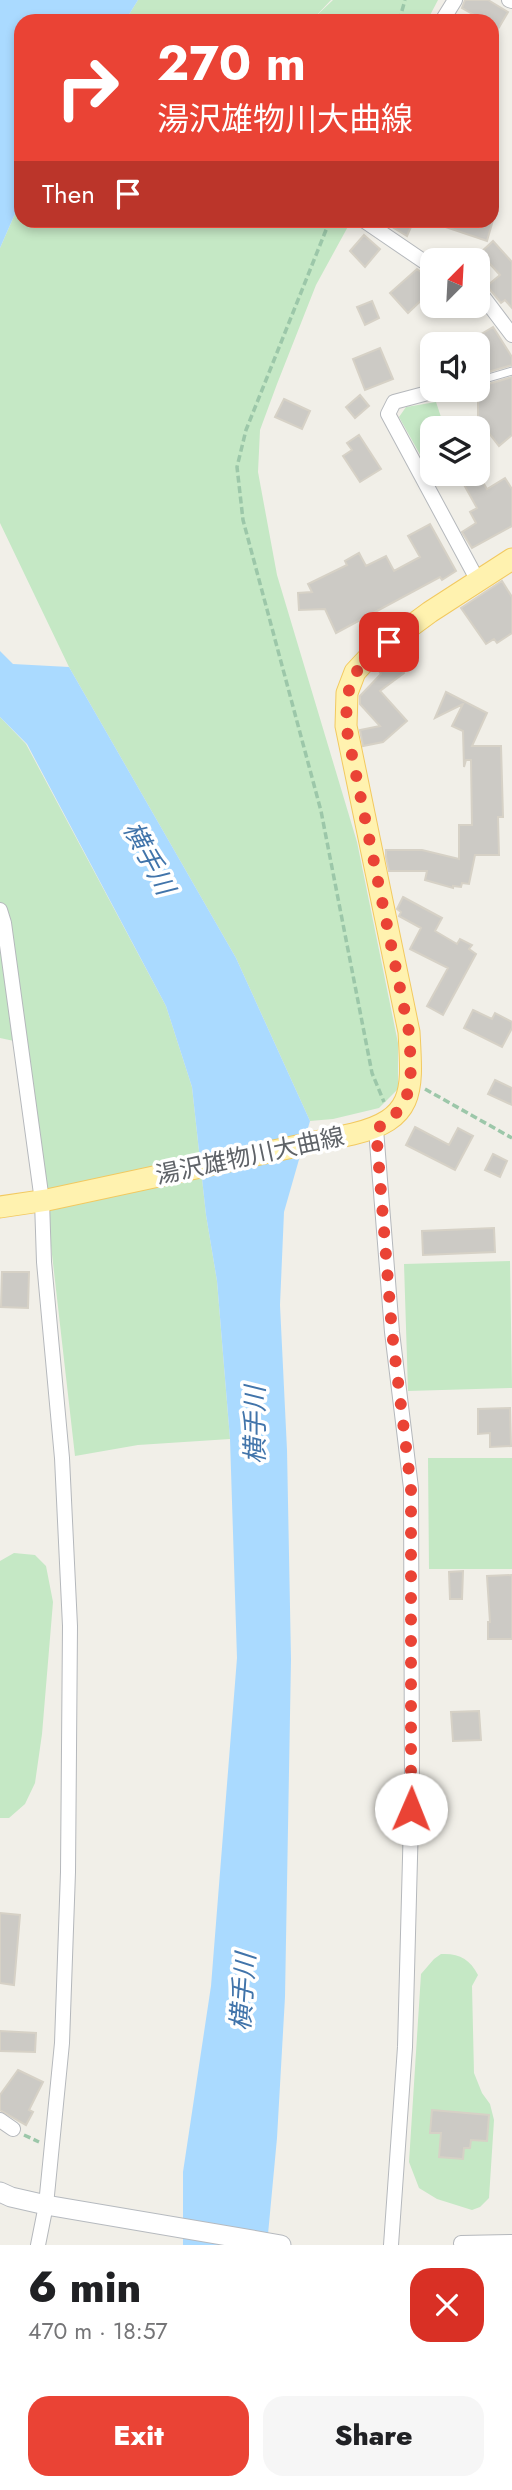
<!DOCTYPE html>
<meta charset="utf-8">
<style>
:root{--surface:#fff;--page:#f6f6f6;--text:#202124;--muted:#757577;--accent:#ea4335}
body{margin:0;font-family:Jost,"Noto Sans JP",sans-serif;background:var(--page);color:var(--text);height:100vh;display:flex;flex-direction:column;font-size:26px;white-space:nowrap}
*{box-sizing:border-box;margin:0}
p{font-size:23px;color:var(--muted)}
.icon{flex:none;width:38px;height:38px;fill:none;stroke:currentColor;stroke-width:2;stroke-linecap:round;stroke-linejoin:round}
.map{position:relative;height:2245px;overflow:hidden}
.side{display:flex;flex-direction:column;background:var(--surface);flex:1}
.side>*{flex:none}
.top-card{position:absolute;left:14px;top:14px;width:485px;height:214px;border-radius:21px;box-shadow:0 4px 10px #0003;background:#ea4335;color:#fff;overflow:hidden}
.needle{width:46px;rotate:24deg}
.buttons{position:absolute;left:420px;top:248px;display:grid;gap:14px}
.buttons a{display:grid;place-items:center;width:70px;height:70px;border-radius:14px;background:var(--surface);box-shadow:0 4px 10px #0003;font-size:35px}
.pin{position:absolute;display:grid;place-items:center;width:60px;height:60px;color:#fff;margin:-30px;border-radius:14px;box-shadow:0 4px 10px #0006}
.me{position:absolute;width:77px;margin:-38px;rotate:1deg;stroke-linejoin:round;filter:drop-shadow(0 0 5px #0008)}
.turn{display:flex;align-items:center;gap:24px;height:147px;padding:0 28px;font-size:32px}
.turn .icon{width:91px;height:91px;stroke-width:2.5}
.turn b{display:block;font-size:49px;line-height:60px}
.then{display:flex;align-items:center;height:66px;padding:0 28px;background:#0003;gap:14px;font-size:26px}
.round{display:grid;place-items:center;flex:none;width:74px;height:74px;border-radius:21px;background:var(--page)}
.summary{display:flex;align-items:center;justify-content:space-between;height:119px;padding:0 28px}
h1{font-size:42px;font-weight:800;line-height:52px}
.cta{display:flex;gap:14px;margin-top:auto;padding:14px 28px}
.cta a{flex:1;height:80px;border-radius:21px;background:var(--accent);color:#fff;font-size:28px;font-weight:800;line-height:80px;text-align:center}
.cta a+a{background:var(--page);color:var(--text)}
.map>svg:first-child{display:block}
.green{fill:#c5e8c5}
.water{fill:#aadaff}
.building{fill:#cccac5;stroke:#d6d1c6;stroke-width:2}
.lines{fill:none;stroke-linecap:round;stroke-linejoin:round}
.service-casing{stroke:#b5b8bc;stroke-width:9}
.minor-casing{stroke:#b5b8bc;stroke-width:16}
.secondary-casing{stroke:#b6babf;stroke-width:21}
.primary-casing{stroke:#f2c960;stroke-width:23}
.path{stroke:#9cc7a9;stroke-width:3.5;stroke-dasharray:7 3.5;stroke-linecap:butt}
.service{stroke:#fff;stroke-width:7}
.minor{stroke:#fff;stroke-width:14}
.secondary{stroke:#fff;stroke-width:19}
.primary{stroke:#fff2af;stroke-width:21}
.route{stroke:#ea4335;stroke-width:12;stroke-dasharray:0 21.6}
.labels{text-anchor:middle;stroke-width:7;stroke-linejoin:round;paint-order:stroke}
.street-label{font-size:24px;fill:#5f6368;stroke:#fff}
.water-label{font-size:26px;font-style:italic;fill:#4174aa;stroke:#fff}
</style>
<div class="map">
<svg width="512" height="2245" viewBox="0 0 512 2245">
<rect width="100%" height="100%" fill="#f1efe8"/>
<path class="green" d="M138,0h193l-17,18 19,-18h105l-11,21h-302z
M21,200v20l330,1 -35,64 -39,99 -17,46 -2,42 19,103 80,267 41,201v46l-19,19 -46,11 -23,2 -74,-163 -167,-291 -69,-144v-275z
M436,402l9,27h-13v35l-5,3 -28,-50 7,-10z
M0,717l26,27 140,262 26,81 14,128 11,66 13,158 -92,6 -63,11 -47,-412 -28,-6z
M510,1261l2,127 -104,3 -4,-127z
M428,1458h84v111h-83z
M14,1553l21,2 11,11 7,36 -11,132 -7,49 -10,21 -16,14h-9v-257z
M441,1954c18,-1 29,5 37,21l-6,11 2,87 8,20 8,11 4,16 -5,78 -9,9 -8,3 -35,-11 -18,-11 -10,-26 12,-188 13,-15z"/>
<path class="water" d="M0,0h138l-13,21h-104v179l-21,48z
M0,651l13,13 56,3 167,291 74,163 -26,91 -4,93 7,145 4,209 -6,338 -8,141 -10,107h-84v-73l28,-186 26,-328 -7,-219 -13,-158 -11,-66 -14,-128 -26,-81 -139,-262 -27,-27z"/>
<path class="building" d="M465,0h23l20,12 -10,17 -6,-4v-4h-7l-23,-13z
M381,220h33l-7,16z
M435,220h58l-6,21 -53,-18z
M364,235l16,14 -15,18 -15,-16z
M493,241l19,21v46l-7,-8 -4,3 -14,-17 13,-11 -20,-22z
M417,269l15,12v9l-24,23 -18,-20z
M372,301l7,17 -14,7 -8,-18z
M493,327l19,30v8l-34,10v-16l9,-4 -11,-18z
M380,348l13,31 -28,11 -12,-31z
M512,377v58l-13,11 -21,-27v-32z
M360,395l9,11 -14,12 -9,-11z
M284,399l26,12 -8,18 -27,-12z
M359,435l22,34 -21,13 -17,-26 9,-6 -5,-7z
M458,474h20l9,15 18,-11 7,11v37l-40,22 -10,-16 14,-9 -6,-11 7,-4z
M430,524l26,47 -14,9 -2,-3 -104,56 -11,-24 -26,1 -1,-17 14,-1 -4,-8 39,-19 -2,-4 14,-8 7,13 20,-10 8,15 26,-14 -12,-21z
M502,581l10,16v36l-15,10 -3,-4 -8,5 -25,-36z
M395,654l7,10 -3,2 5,7 -24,18 27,30 -24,21 -20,4 -3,-16 20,-4 -20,-22v-8l21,-22 -4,-6z
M446,692l41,21 -15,33h29l2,71h-5l1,38h-24l-6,29 -7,-1 -1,4 -8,-1v2l-28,-8 2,-9h-38l-3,-14v-7h36l37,9v-34h13l-1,-65h-5l-2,7 -1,-36 -11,-5 11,-22 -28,14z
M403,897l39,21 -7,13 22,13 3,-5 12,6 -3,4 7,5 -33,61 -16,-9 21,-38 -38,-19 11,-21 -22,-12 2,-4 -4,-3z
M473,1010l19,9 3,-6 17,9v6l-10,19 -38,-19z
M495,1080l17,8v17l-24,-11z
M415,1127l34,18 9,-17 15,8 -18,34 -49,-25z
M493,1154l14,7 -7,16 -15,-7z
M494,1228l1,24 -72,3 -1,-24z
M2,1272h27l-1,36 -27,-1z
M510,1408l1,38 -21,1v-14l-12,1v-25z
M463,1571l-1,28h-12l-1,-27z
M512,1575v64h-24v-17h2l-3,-46z
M479,1711l2,29 -28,1 -2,-29z
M0,1913l20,2 -6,70 -14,-2z
M0,2031l36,2 -1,19 -35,-1z
M18,2070l25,12 -14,28 4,2 -7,13 -26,-15v-15z
M432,2110l57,5 -2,26 -16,-1 -1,8h-6l-1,11 -24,-2 2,-24h-11z"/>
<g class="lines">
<g class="service-casing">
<path id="service" d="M478,381l34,-10"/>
</g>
<g class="minor-casing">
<path id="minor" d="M509,0l3,1
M442,21l13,-21
M363,220l69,47
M478,290l34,45
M439,390l-45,12 -6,12 90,167
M0,910l4,13 38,278 2,61 18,196 8,168 -2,246 -6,171 -16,162 -8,40
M376,1129l16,203 19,156 1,295 -7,264 -14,198
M0,2120l13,9
M461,2243l51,-1"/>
</g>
<g class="secondary-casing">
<path id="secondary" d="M0,2192l11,5 35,8 235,40"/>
</g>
<g class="primary-casing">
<path id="primary" d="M0,1207l47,-7 306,-66c64,-15 59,-46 56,-102l-63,-306 1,-33 8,-21 14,-15 61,-45 82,-53"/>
</g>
<path class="path" d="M399,21l6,-21
M330,220l-84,210 -9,37 6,53 78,291 51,262 12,29
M425,1089l87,49
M24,2135l15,7"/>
<use href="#service" class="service"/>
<use href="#minor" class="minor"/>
<use href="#secondary" class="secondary"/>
<use href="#primary" class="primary"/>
</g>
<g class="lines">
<path class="route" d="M389,642c-38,28 -42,37 -43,84l63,306c2,43 9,72 -33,97l16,203 19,156v321"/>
</g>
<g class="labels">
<g class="street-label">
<text transform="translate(250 1156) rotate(-12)" y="8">湯沢雄物川大曲線</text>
</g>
<g class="water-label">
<text transform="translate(149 858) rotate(62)" y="9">横手川</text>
<text transform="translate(255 1425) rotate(-90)" y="9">横手川</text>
<text transform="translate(243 1992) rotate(-86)" y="9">横手川</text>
</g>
</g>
</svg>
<div class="buttons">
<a><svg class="needle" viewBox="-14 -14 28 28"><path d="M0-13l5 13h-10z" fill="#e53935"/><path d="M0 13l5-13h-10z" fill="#757577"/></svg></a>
<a><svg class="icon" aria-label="sound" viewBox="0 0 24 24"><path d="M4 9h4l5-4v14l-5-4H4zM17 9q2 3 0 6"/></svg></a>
<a><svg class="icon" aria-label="layers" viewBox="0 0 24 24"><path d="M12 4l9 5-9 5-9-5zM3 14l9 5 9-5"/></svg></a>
</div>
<div class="pin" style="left:389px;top:642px;background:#d93025"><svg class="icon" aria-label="arrive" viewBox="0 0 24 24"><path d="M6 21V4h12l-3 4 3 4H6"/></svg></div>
<svg class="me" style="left:411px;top:1809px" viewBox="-20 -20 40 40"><circle r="19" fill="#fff"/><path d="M0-13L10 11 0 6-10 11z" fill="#ea4335"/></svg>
<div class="top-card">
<div class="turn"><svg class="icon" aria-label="right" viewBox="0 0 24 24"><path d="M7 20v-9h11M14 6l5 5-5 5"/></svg><div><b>270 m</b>湯沢雄物川大曲線</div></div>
<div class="then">Then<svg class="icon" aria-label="arrive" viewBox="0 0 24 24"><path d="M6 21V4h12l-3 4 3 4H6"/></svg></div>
</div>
</div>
<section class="side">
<div class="summary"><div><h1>6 min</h1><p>470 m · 18:57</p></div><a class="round" style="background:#d93025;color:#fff"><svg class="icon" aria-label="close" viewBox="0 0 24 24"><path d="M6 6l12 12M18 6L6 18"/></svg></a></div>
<div class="cta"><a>Exit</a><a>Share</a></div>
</section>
